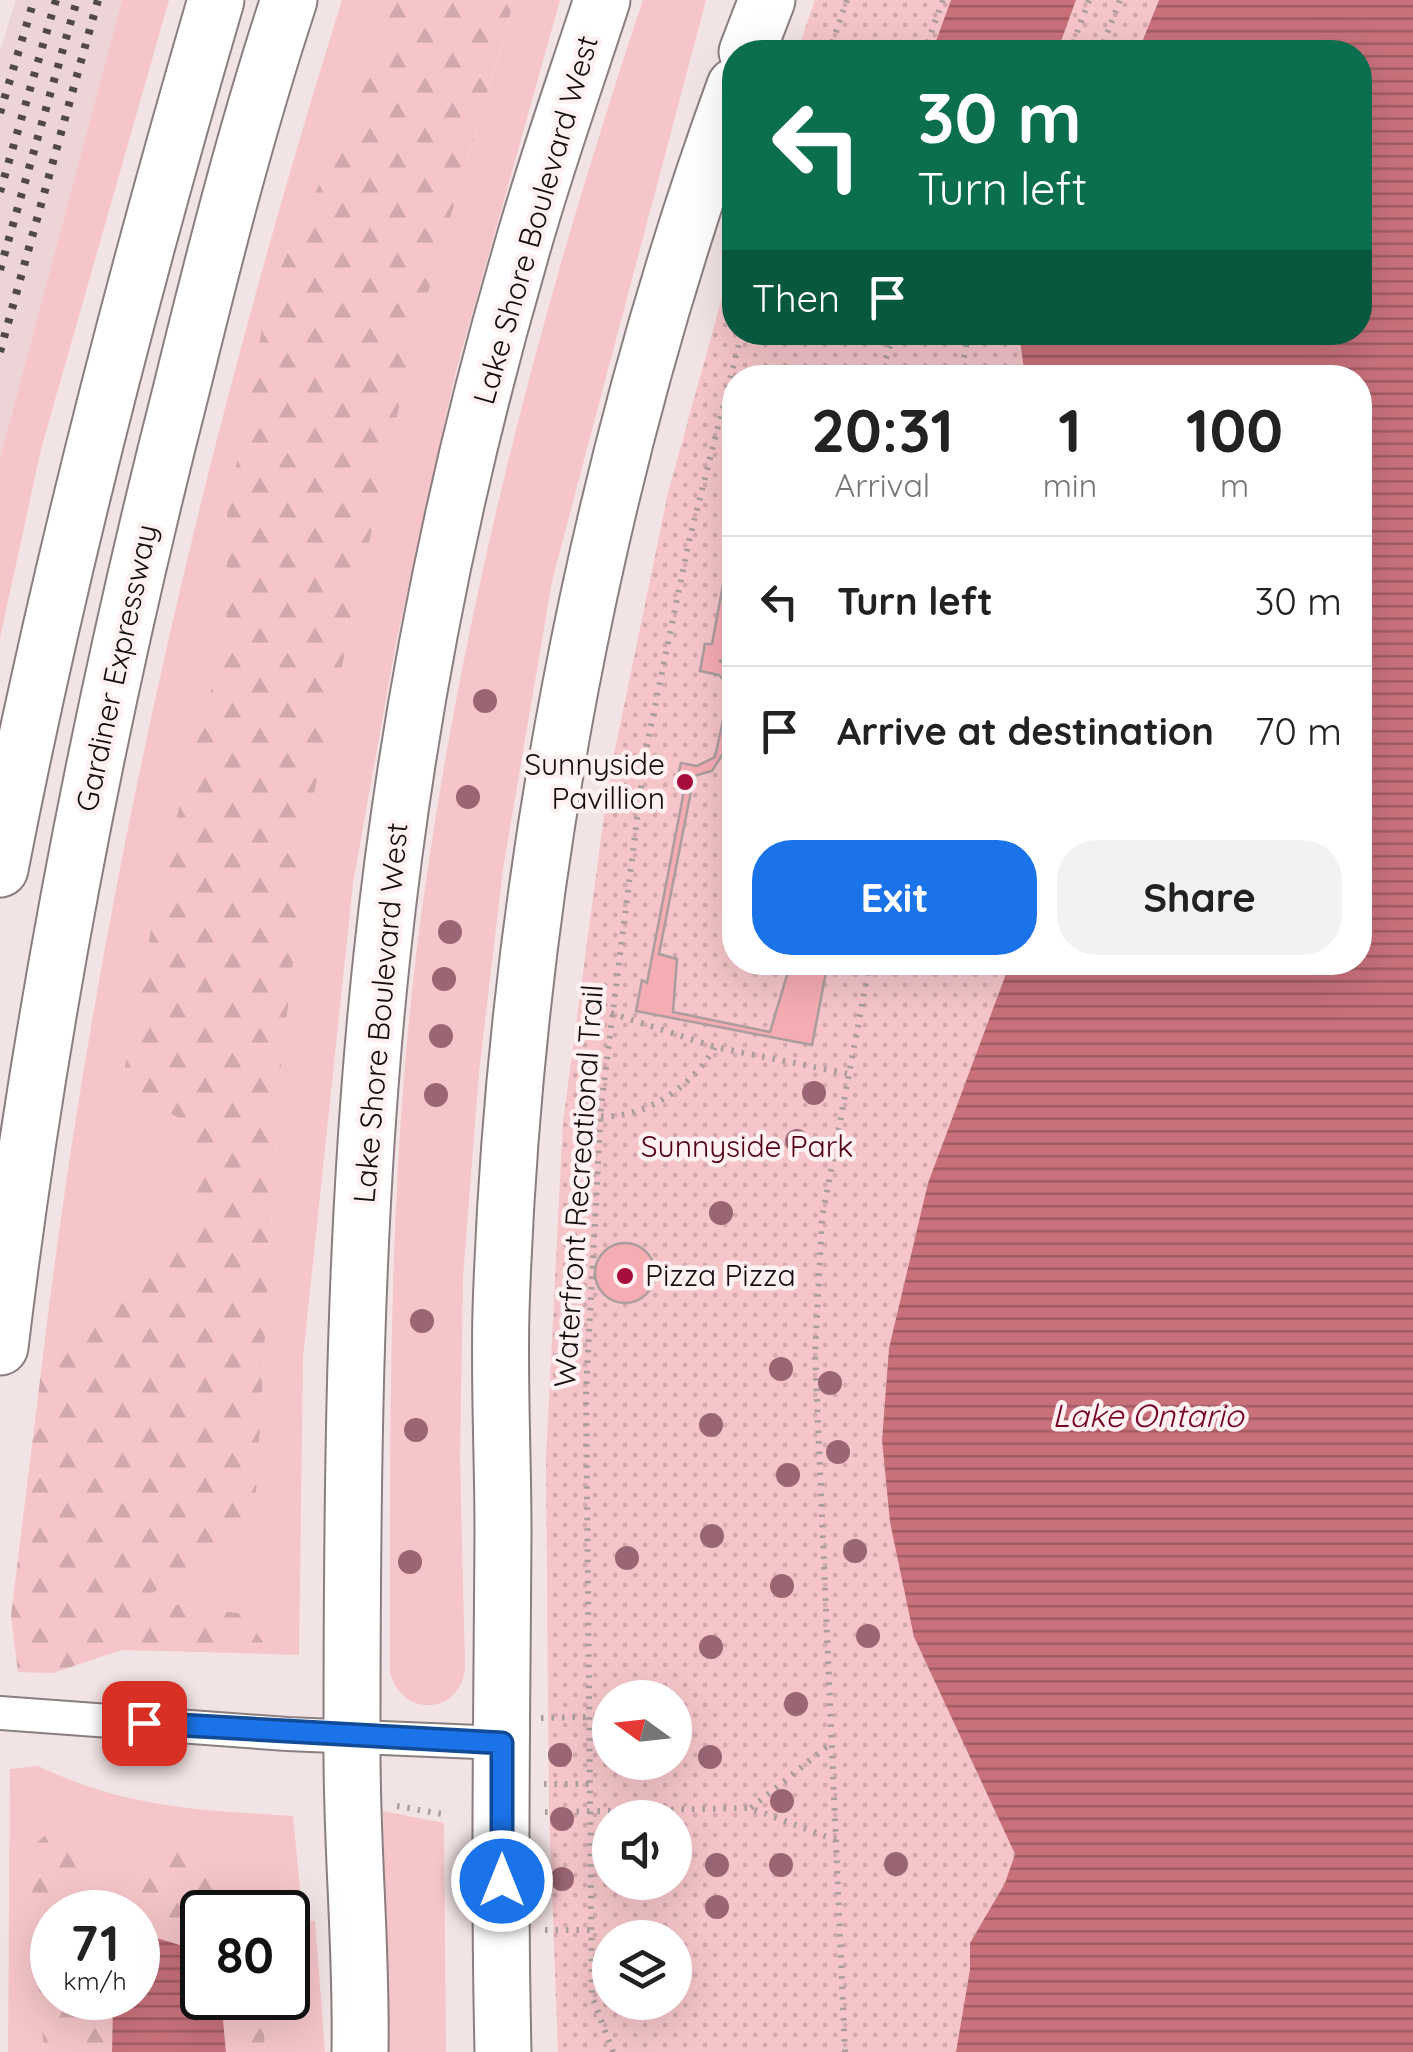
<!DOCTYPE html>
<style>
:root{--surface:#fff;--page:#f2f2f2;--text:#222;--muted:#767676;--line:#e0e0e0;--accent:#1a73e8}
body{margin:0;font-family:Quicksand,sans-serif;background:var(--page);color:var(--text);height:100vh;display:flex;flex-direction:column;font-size:38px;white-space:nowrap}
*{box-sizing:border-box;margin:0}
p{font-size:32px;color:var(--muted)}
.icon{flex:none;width:55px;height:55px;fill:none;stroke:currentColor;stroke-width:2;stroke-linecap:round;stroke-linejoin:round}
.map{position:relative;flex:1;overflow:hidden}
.sheet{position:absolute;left:722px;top:365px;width:650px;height:610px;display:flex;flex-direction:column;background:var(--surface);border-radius:40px;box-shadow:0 10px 40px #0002}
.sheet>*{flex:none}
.guide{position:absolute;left:722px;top:40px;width:650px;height:305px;border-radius:40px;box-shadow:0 10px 40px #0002;background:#0b6e4f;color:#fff;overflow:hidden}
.needle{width:65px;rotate:285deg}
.controls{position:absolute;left:592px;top:1680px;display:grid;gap:20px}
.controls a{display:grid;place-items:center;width:100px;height:100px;border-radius:50%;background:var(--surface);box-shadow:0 10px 40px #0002;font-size:50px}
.speed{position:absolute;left:30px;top:1890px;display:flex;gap:20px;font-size:50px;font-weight:700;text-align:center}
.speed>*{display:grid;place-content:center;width:130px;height:130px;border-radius:50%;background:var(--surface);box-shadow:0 10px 40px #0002;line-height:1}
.speed small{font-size:25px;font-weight:400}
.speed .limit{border:5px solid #111;border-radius:15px;background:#fff;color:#111}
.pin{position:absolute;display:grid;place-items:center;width:85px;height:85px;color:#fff;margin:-42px;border-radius:20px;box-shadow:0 5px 15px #0006}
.me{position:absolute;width:110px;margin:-55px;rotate:0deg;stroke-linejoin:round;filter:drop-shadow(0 0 8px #0008)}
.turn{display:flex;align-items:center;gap:35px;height:210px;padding:0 30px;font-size:45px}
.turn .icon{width:130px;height:130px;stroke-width:2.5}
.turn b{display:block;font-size:70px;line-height:85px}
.then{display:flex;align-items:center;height:95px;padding:0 30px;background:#0003;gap:20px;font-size:38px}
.eta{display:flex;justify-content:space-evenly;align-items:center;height:170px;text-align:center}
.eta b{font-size:60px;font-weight:700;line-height:70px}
.button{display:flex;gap:20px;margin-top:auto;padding:20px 30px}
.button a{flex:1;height:115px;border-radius:40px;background:var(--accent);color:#fff;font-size:40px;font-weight:700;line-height:115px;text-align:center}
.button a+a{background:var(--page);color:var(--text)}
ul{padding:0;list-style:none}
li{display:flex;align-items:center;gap:30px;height:130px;padding:0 30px;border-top:2px solid var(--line)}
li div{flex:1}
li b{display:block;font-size:38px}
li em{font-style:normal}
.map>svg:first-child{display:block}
.built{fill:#edd5d7}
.green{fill:#f5c5c9}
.forest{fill:url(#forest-firs)}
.park{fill:url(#park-dots);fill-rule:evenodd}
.water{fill:url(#water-rules)}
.building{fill:#f6acb3;stroke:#ab9d9e;stroke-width:2.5}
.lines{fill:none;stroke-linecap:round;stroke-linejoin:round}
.minor-casing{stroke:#8b7e7f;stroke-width:36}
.trunk-casing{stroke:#8b7e7f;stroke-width:59}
.motorway-casing{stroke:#8b7e7f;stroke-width:59}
.path{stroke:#a99d9e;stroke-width:6;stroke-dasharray:2.5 8;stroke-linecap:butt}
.minor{stroke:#fff;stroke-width:32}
.trunk{stroke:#fff;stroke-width:55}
.motorway{stroke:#fff;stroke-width:55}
.rail{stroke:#514949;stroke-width:8;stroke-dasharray:5 10;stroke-linecap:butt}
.tree{fill:#9b6674}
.route-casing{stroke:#114b97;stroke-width:25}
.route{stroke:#1a73e8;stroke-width:18}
.poi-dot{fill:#a60c3c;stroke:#fff0f1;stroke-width:4}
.labels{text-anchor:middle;stroke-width:9;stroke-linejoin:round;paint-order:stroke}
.street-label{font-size:30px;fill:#140f0f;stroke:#fff0f1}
.poi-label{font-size:30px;fill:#140f0f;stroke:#fff0f1;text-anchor:end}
.park-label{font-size:30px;fill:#530019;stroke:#fff0f1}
.water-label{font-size:32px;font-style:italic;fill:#730226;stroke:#fff0f1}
</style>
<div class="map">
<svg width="1413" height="2052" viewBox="0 0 1413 2052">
<defs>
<pattern id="forest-firs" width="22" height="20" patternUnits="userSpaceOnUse" patternTransform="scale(2.5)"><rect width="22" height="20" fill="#f5c5c9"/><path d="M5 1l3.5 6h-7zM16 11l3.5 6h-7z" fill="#d1a8ab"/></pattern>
<pattern id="park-dots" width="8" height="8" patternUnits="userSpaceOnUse" patternTransform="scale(2.5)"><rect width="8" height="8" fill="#f5c5c9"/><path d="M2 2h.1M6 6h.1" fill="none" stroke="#d1a8ab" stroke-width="1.8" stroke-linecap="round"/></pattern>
<pattern id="water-rules" width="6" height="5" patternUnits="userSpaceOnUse" patternTransform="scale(2.5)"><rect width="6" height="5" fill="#c8717b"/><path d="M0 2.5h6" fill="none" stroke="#a15b63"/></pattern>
</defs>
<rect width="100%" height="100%" fill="#f2e3e4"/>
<path class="built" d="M16,0h106l-122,458v-407z"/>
<path class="green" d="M122,0h47l-128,449 -41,189v-180z
M342,0h46l-10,12 1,42 -152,461 -1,121 -63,231 -42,219 76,42 -11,91 -145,153c55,-467 161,-923 301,-1372z
M505,0h55l-105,375 -59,268 -43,240 -50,474 -4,298 -28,-1 -28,-40 -100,-14 112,-86 24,-429 32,-278 102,-463 98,-331z
M643,0h63l-154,581 -49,288 -24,203 -16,205 -3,181 5,211c-6,46 -62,49 -75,4 0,-262 -3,-525 35,-785 43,-303 121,-598 218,-888z
M38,1766c88,42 160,44 255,50l10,105h12l10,131h-60l-2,-54h25v-86l-198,-16 -62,-45 16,201h-36l2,-283z
M383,1811l61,12 2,229h-60z"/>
<path class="forest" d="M388,0h117l6,12 -98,332 -102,463 -32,278 -24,429 -111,86 100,14 27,40 -150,-4 -68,23 -35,-1 -7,-56 30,-244 145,-153 11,-91 -76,-42 42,-219 63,-231 1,-121 41,-219 111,-242 -1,-42z
M58,1823l33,73 90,-48 78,63 -57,1v40l-48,-15 -16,9v-34h-86v86h61l-1,54h-68l-16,-201z
M221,1998h42l2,54h-39z"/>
<path class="park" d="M815,0h344l-21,52h-341z
M735,251v81l284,1 6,44 -290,1v584l275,1 -82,220 -39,165 -7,92 32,197 101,217 -10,29 -35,60v26l-14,83h-398l-9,-243 -3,-350 17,-337 46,-343 59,-286zM610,1698h65v64h-65zM610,1818h65v64h-65zM610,1938h65v64h-65z"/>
<path class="water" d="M951,0h125l-19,52h-125z
M1159,0h254v2052h-457l14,-83v-26l35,-60 10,-29 -101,-217 -24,-115 -8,-82 7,-92 39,-165 82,-220 350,-1v-584l-335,-1 -6,-44 341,-1v-280h-222z
M154,1937l48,15v46h19l5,54h-114l1,-54h25v-52z"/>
<path class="building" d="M735,520v135l-15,6 15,10v86l-13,-2 -10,16 -18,5 -35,178 18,5 -4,53 97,20 21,-70h37l-16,83 -176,-34 6,-31 5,3 37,-192 -9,-3 6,-25 16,3 18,-9 13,-59 -1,-14 -8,-9 -19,-4 5,-27h7z
M595 1273a30 30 0 1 1 60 0a30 30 0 1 1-60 0Z"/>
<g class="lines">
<g class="minor-casing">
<path id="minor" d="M0,1713l287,21 215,9"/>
</g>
<g class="trunk-casing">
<path id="trunk" d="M747,52l20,-52
M360,2052c2,-105 -9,-209 -8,-313 0,-261 2,-524 30,-784 25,-235 71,-469 137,-696 24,-87 55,-173 83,-259
M503,2052c-4,-173 -1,-347 0,-521 0,-73 -4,-147 -2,-220 13,-410 93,-840 234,-1225"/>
</g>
<g class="motorway-casing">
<path id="motorway" d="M0,869c57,-294 132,-582 216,-869
M0,1347c39,-324 101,-644 182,-960 32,-130 65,-260 107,-387"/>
</g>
<path class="path" d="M829,52l18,-52
M924,52l19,-52
M1070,52l19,-52
M1100,52l20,-52
M879,378l16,-46
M960,378l9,-46
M611,1013l104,34 134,27
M601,1116c45,3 92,-31 114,-69
M541,1718l49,-1
M544,1784h47
M397,1806l51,9
M751,1808l79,-64
M545,1812l205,-4 88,33
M545,1930h46
M613,2052l-21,-56 -6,-605 15,-284 44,-352 44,-214 53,-209
M845,2052l-30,-697 7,-137 48,-256"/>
<use href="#minor" class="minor"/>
<use href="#trunk" class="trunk"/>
<use href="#motorway" class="motorway"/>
<path class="rail" d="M0,113l34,-113
M0,192l56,-192
M0,270l77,-270
M0,352l98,-352"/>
</g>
<g class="tree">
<circle cx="485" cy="701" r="12"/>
<circle cx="468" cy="797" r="12"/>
<circle cx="450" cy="932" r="12"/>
<circle cx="444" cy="979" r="12"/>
<circle cx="441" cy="1036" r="12"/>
<circle cx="814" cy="1093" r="12"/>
<circle cx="436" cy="1095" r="12"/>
<circle cx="797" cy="1141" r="12"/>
<circle cx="721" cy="1213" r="12"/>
<circle cx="422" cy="1321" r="12"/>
<circle cx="781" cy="1369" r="12"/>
<circle cx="830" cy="1383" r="12"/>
<circle cx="711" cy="1425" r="12"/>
<circle cx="416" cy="1430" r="12"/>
<circle cx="838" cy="1452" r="12"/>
<circle cx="788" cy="1475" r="12"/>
<circle cx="712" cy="1536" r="12"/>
<circle cx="855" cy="1551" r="12"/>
<circle cx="627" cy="1558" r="12"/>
<circle cx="410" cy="1562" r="12"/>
<circle cx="782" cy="1586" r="12"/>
<circle cx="868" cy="1636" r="12"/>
<circle cx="711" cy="1647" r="12"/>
<circle cx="796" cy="1704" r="12"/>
<circle cx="560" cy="1755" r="12"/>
<circle cx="710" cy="1757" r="12"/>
<circle cx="782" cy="1801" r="12"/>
<circle cx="562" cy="1819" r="12"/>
<circle cx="896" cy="1864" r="12"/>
<circle cx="717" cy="1865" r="12"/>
<circle cx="781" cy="1865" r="12"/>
<circle cx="562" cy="1879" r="12"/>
<circle cx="717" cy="1907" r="12"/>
</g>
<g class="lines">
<g class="route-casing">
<path id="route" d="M144,1723l358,20v138"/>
</g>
<use href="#route" class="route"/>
</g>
<g class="poi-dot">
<circle cx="685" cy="782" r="10"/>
<circle cx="625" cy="1276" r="10"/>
</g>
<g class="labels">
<g class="street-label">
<text transform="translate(536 220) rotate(-74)" y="10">Lake Shore Boulevard West</text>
<text transform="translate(117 668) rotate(-78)" y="10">Gardiner Expressway</text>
<text transform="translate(381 1013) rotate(-85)" y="10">Lake Shore Boulevard West</text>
<text transform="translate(579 1186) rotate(-86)" y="10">Waterfront Recreational Trail</text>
</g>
<g class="poi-label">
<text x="665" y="775">Sunnyside<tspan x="665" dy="34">Pavillion</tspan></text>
<text x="645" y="1286" text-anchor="start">Pizza Pizza</text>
</g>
<g class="park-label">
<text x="747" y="1157">Sunnyside Park</text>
</g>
<g class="water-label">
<text x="1148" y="1427">Lake Ontario</text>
</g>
</g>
</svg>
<div class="controls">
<a><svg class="needle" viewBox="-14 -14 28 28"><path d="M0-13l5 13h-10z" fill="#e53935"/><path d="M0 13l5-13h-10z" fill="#767676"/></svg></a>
<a><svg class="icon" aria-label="sound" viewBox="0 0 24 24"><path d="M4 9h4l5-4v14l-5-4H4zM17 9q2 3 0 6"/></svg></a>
<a><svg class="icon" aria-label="layers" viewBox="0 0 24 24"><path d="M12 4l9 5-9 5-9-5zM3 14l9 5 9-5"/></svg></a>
</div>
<div class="speed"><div>71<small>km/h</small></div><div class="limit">80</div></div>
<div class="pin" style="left:144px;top:1723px;background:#d93025"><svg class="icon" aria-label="arrive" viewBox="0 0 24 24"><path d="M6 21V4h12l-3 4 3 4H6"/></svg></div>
<svg class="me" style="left:502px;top:1881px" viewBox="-20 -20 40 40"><circle r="17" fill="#1a73e8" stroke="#fff" stroke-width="3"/><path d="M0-11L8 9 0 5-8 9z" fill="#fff"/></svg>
<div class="guide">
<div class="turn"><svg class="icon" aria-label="left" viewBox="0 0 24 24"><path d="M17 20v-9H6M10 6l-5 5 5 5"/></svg><div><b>30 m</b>Turn left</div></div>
<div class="then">Then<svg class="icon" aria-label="arrive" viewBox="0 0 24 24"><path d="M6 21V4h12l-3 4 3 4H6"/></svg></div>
</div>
<section class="sheet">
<div class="eta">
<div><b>20:31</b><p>Arrival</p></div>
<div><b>1</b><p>min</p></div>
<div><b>100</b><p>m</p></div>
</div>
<ul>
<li><svg class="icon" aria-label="left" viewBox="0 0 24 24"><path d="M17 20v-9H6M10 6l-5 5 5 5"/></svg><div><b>Turn left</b></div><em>30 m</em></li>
<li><svg class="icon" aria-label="arrive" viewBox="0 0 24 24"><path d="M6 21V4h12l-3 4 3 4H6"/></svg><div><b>Arrive at destination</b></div><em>70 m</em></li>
</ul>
<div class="button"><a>Exit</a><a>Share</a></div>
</section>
</div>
